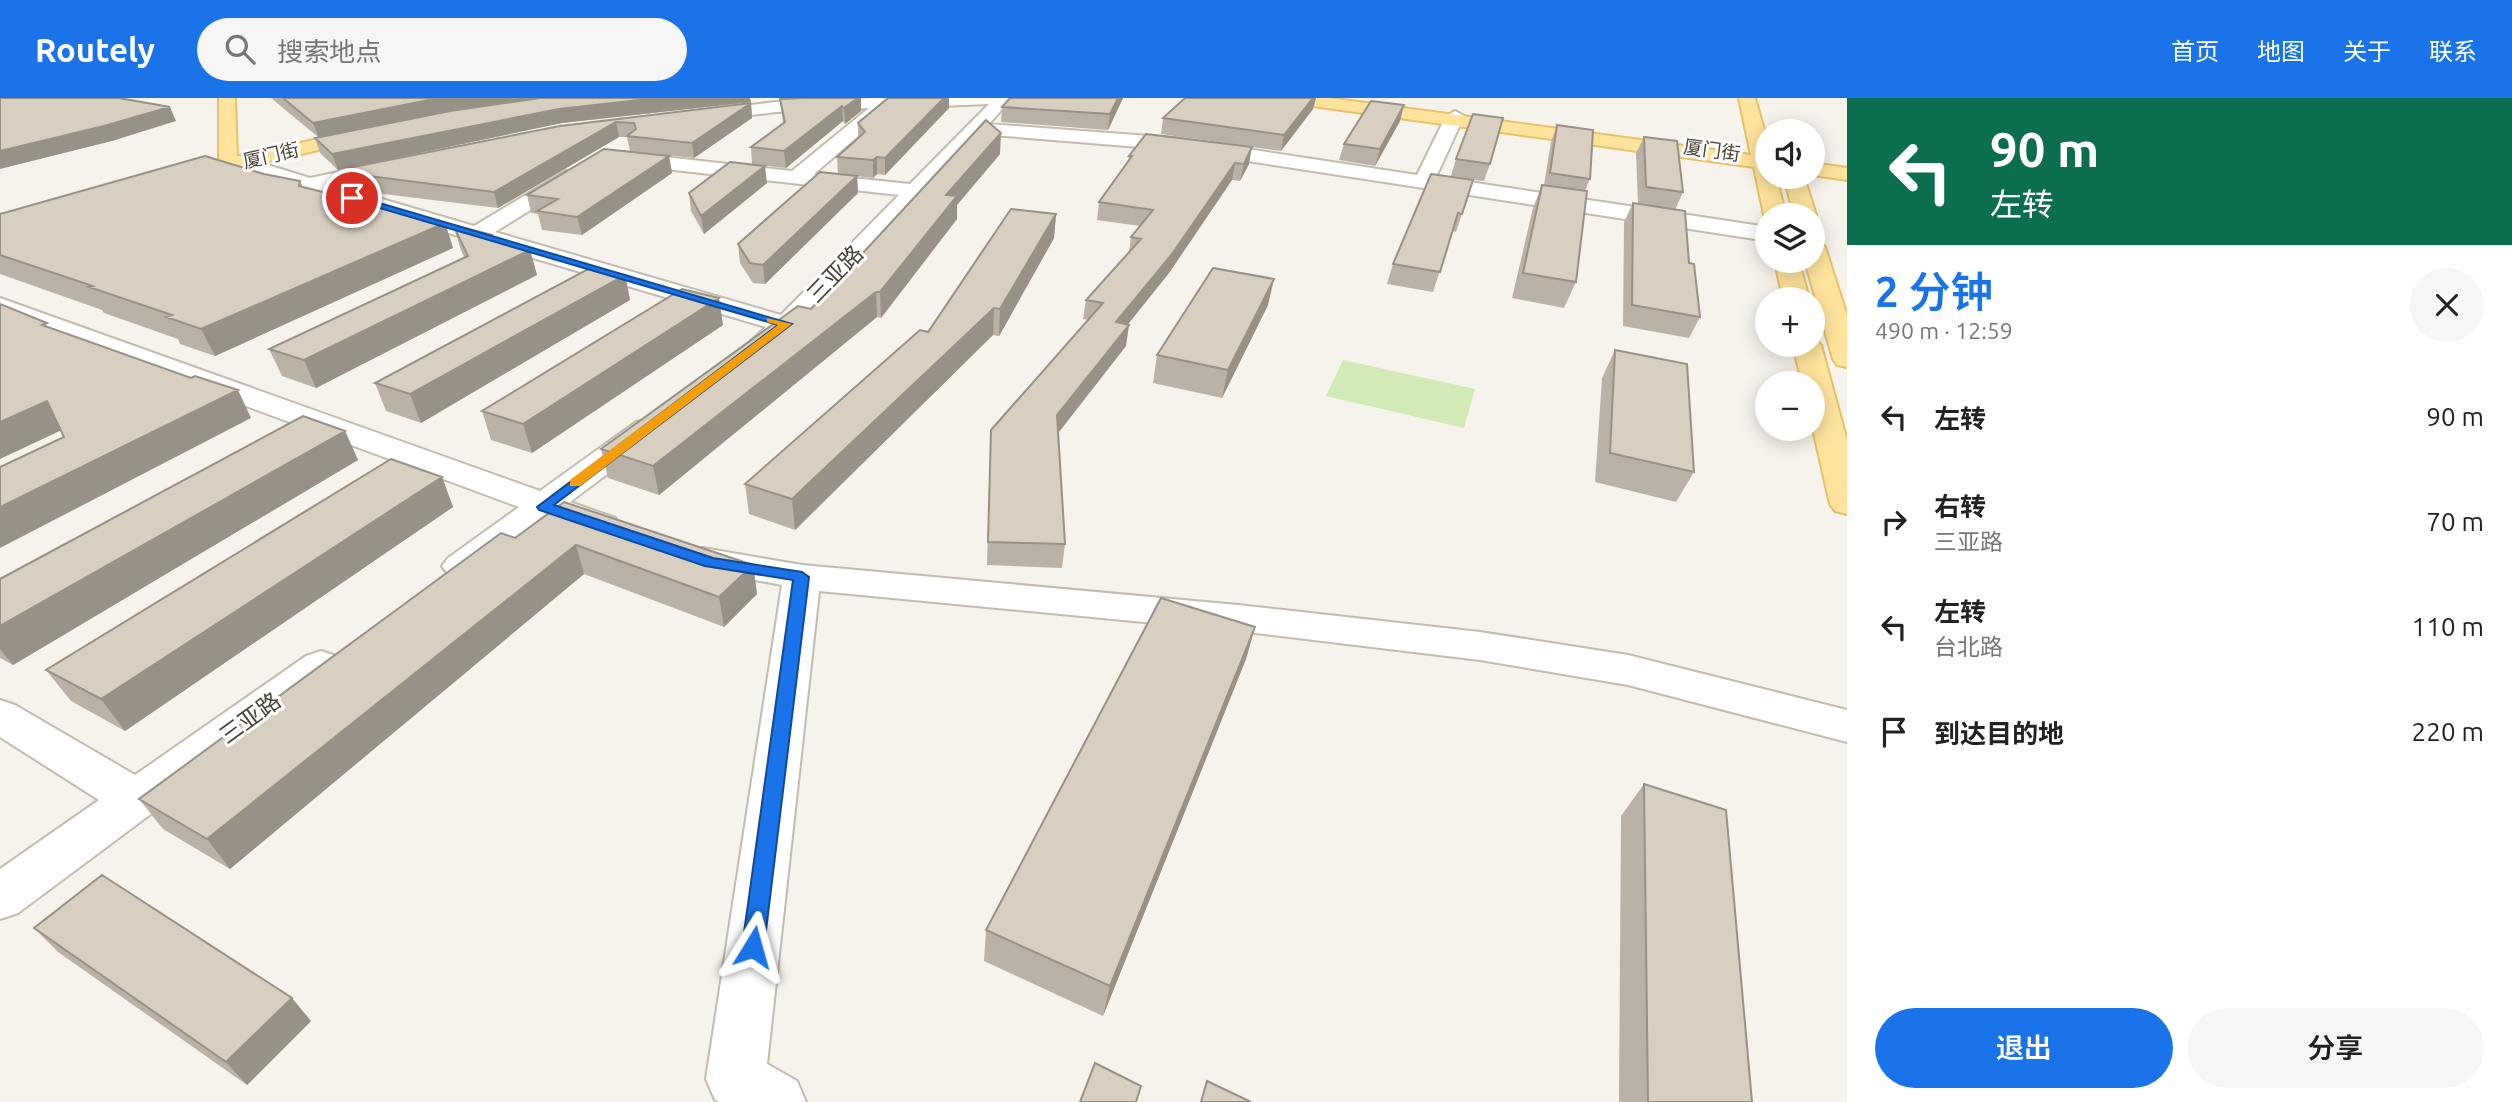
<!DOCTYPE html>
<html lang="zh">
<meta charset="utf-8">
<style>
:root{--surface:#fff;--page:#f6f6f6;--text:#222;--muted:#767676;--accent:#1a73e8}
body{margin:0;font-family:Ubuntu,"Noto Sans SC",sans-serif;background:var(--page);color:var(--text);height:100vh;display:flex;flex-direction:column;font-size:26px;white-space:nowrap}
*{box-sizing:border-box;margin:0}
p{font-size:23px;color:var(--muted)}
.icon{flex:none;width:38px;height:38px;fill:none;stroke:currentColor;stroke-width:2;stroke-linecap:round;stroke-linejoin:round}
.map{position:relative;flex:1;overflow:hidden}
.sheet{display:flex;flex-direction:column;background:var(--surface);width:665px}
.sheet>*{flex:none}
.hud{background:#0b6e4f;color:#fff;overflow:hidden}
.controls{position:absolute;left:1755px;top:21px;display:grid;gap:14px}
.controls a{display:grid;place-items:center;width:70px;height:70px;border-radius:50%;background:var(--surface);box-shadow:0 4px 18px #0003;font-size:35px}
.pin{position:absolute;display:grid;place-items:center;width:60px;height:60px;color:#fff;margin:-30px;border:4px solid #fff;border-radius:50%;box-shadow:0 2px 7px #0007}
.me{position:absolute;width:77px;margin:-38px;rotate:8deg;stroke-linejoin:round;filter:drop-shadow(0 0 5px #0008)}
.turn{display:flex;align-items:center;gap:24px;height:147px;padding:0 28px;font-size:32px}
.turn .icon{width:91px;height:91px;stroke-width:2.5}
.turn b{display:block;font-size:49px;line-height:60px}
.round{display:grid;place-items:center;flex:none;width:74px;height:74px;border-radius:37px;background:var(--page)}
.head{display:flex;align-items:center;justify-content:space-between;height:119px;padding:0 28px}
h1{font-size:42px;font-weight:600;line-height:52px;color:var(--accent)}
.action{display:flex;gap:14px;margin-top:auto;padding:14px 28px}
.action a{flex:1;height:80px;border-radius:42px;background:var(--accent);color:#fff;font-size:28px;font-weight:600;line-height:80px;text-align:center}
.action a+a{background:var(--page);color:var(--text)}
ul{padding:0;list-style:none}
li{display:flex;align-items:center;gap:21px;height:105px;padding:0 28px}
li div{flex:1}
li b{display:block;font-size:26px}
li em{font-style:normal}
header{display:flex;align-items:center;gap:42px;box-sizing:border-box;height:98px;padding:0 35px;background:var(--accent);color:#fff}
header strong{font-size:33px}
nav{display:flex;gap:38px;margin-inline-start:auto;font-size:24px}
.search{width:490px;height:63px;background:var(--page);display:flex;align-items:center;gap:18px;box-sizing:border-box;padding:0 24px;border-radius:38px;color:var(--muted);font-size:26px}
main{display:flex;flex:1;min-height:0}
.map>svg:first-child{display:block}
.green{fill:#d2eab5}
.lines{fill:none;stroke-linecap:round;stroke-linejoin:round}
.minor-casing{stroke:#c2bbae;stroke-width:4}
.major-casing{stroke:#e6c16a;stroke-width:4}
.minor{fill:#fff;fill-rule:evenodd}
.major{fill:#ffe39c;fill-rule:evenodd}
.wall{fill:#bab2a6}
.shaded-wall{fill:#979187}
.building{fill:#d8cfc1;stroke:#979187;stroke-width:2}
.route{fill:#1a73e8;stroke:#114b97;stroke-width:2}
.slow{fill:#f59e0b}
.labels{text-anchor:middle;stroke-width:6;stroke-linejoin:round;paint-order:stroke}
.far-street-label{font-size:19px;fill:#4b4439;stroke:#fff}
.street-label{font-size:23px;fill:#4b4439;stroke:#fff}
</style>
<header>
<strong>Routely</strong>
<div class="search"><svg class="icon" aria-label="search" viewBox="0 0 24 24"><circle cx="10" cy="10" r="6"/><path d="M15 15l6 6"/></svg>搜索地点</div>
<nav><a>首页</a><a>地图</a><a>关于</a><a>联系</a></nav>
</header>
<main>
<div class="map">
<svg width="1847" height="1004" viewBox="0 0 1847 1004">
<rect width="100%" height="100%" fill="#f6f3ec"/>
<path class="green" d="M1343,262l132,29 -11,39 -138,-32z"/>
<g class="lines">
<g class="minor-casing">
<path id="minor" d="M873,0h139l-23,26 187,14 241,37 29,-59 9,-5 9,5 -28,61 332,50v14l-592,-91 -196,-16 -185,197c-13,10 -22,20 -40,16l-4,-6 15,-14 -466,-138 -68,-23 -3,-4 10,-6 71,22 91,-19 7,2 3,4 -3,4 -74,16 140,41 92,-55h14l3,4 -3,4 -85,53 286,83 118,-120 -279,-31 -10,-6 10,-6 172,19 77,-63 -93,4 -77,9 -9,-5 9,-5 77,-9zM989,6l-79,80 -96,-10 77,-66z
M0,200l540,193 96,-69 11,-2 11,2 5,7 -5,7 -88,66 45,16 6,8 -6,8 -12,3 -54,-19 -75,56 -13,4 -13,-4 -6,-8 6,-8 71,-51 -519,-192z
M703,450l99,17 436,40 242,27 148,23 219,55v32l-219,-57 -148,-25 -242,-29 -419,-40 -52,473 30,17 9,21h-87l-4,-2 -9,-21 76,-494 -92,-17 -5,-8 5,-8z
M321,553l15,5 6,10 -6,10 -318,237 -18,6v-50l99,-69 -99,-63v-37l15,5 120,70 171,-119z"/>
</g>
<g class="major-casing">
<path id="major" d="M219,0h16l2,59 130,-29 9,6 -2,4 -124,27 -70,19 -7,-2 -3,-4 3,-4 46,-13z
M1283,0h46l422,57 -12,-57h16l13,46v33h8l10,38h-18v5l-4,-5 -10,-48 -463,-64z
M1813,65l34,5v12l-34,-5z
M1784,79h20l12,38 -3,4v-4h-19z
M1813,142l8,2 4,5 22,69v51l-10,-2 -4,-6 -28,-98h8z
M1775,163h24l10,38h-26z
M1813,240l8,7 26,96v73l-12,-3 -5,-7 -17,-75v-46h-11l-9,-38h20z"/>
</g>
<use href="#minor" class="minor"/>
<use href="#major" class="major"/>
</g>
<path class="wall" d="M271,0h265l215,4 -189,21 -224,47 -18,-17 -5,-15 3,-1z
M779,0h82v13l-16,13 -2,-3 -57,47 -34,-4 -1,-17 32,-24 -3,-24h-1z
M888,0h61v10l-64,67 -8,-1 -4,4 -16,-2 1,17 -93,91 -12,-1 -13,-20 -2,-19 100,-70 -1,-17 21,-19v-15z
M1123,0l-15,32 -107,-8 1,-15z
M1185,0h131l-3,11 -32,42 -120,-17 2,-16z
M751,5l1,15 -58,40 -64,-7 -3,-14h-8l-121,71 -131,-16 -13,-8 -6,-16 212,-42z
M1400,23l-25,45 -36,-6 5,-16z
M1557,27l33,54 -5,12 -9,91 -12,26 -52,-10 21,-90 9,-23h2l7,-43z
M1644,39l39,55 -8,18 14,53 11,54 -11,21 -66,-12 1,-104 9,-19 5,1 -2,-51z
M1000,56l-43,51v14l-76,99 -4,-1 -218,178 -51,-17 -7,-29 210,-140z
M669,58l3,17 -90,62 -40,-5 -4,-16 -7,-1 -4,-18z
M1129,58l120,8 -9,17 -8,-1 -63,93 -42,52 -1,21 -68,87 7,111 -3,24 -75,-3 3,-112 98,-133 -5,-1 3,-19 43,-48 2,-15 9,-11 -43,-6 2,-18 29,-41z
M1456,61l34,5 -6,17 -11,-1 -17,52 -3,-1 -20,61 -46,-8 6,-20 58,-88z
M264,76l36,7 3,6 142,36 8,25 -238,108 -35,-12 -2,-5 -74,-26 -2,-3 -102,-36v-60z
M767,85l-63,51 -13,-23 -2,-18z
M1056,116l-2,24 -55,98 -6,-1 -198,195 -46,-16 -4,-30 183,-152z
M453,127l39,10 1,6 37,9 7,25 -221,113 -34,-12 -13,-27 195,-92 -3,-7z
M625,177l5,25 -209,123 -35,-12 -11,-28z
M1268,207l-46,93 -69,-15 4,-28z
M723,227l-191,128 -41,-13 -9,-29z
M1615,252l79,122 -18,30 -81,-20 7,-104z
M345,333l13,29 -345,205 -13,-7v-79z
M442,379l11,30 -328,224 -54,-30 -25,-31z
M515,440l238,27 4,29 -33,33 -140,-53 -354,295 -67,-40 -24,-30z
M1255,529l-9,32 -143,357 -119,-55 2,-31z
M1644,686l108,318h-133l2,-286z
M34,830l277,93 -64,64 -189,-133z"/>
<path class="shaded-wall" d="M439,0h97l-217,40 -6,-15z
M657,0h93l1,4 -189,21 -224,47 -6,-16 227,-45z
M858,0h3v13l-16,13 -1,-16z
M944,0h5v10l-64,67v-17z
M1118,0h5l-15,32 2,-16z
M1313,0h3l-3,11 -32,42 3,-16z
M751,5l1,15 -58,40 -2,-15z
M1404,7l-4,16 -25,45 5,-17z
M842,8l1,15 -57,47 -2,-17z
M170,9l6,14 -64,20 -112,28v-18z
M616,24l3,15 -121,71 -4,-16z
M1001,35l-1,21 -43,51v14l-76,99 -1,-26 66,-97z
M1252,49l-3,17 -9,17 4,-17z
M669,58l3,17 -90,62 -5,-18z
M877,59v17l-4,4v-18z
M1235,65l-3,17 -63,93 -56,70 3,-21z
M765,68l2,17 -63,51 -3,-18z
M857,78l1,17 -93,91 -2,-19z
M1056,116l-2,24 -55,98 1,-27z
M445,125l8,25 -238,108 -14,-27z
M530,152l7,25 -221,113 -12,-28z
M625,177l5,25 -209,123 -11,-29z
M1274,181l-6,26 -46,93 6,-28z
M876,194l1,25 -218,178 -6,-29z
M719,200l4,27 -191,128 -9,-29z
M994,210l-1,27 -198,195 -3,-31z
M1129,227l-3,21 -71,91 2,-22z
M238,292l13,28 -251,130v-41z
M47,303l17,28 -64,30v-37z
M345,333l13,29 -345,205 -13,-16v-23z
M442,379l11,30 -328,224 -24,-32z
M576,447l8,29 -354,295 -23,-30z
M753,467l4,29 -33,33 -5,-30z
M1255,529l-9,32 -143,357 7,-30z
M292,900l19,23 -64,64 -21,-23z"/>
<path class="building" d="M0,0h119l51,9 -66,19 -104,25z
M283,0h156l-126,25z
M540,0h117l-98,11 -227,45 -17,-16 135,-27z
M803,0h55l-14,10 -2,-2 -58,45 -33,-4 34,-25 -5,-23z
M888,0h56l-59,60 -8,-1 -4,3 -36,-3 28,-25 -7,-9z
M1010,0h108l-8,16 -108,-7z
M1185,0h128l-29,37 -121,-17z
M1371,3l33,4 -24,44 -36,-5z
M751,5l-59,40 -65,-7 9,-7 -2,-6 -18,-1 -122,70 -133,-17 -13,-7 212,-42z
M1473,16l30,4 -13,46 -34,-5z
M986,22l15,13 -55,62 11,1 -77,96h-4l-223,174 -52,-17 197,-143 13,3z
M1557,27l36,5 -3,49 -40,-6z
M1146,36l106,13 -8,17 -9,-1 -63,91 -56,68 13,3 -72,90 8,129 -77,-2 3,-112 112,-127 -17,-3 55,-61 -10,-2 22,-27 -54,-8 33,-46h-3z
M1644,39l33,4 6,51 -37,-5z
M604,51l65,7 -92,61 -40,-6 21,-12 -31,-4z
M205,58l59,18 36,7 -1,5 146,37 -244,106 -35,-12 6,-2 -83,-28 4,-1 -93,-31v-41z
M730,64l35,4 -64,50 -12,-23z
M820,74l37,4 -94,89 -13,-2 -12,-19z
M1431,76l42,6 -11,34 -4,-1 -18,59 -47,-8z
M1542,87l45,6 -11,91 -53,-9z
M1633,105l52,8 4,52 5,1 6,53 -68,-12z
M1011,111l45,5 -56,95 -6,-1 -202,191 -47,-15 175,-154 8,2z
M453,127l39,10 -2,5 40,10 -226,110 -35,-11 199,-93z
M592,169l33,8 -215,119 -35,-11z
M1213,170l61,11 -46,91 -71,-15z
M682,191l37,9 -196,126 -41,-13z
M0,206l47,19 -5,2 149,53 4,-2 43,14 -238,117v-40l64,-30 -17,-36 -47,21z
M1615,252l72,14 7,108 -84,-19z
M303,318l42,15 -345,195v-47z
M391,361l51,18 -341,222 -55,-29z
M564,404l189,63 -34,32 -143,-52 -369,294 -68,-40 362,-266 14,5z
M1161,500l94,29 -145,359 -124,-56z
M1644,686l82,26 26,292h-104z
M102,777l190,123 -66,64 -192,-134z
M1095,965l46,23 -5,16h-56z
M1207,983l44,21h-50z"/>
<path class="route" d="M352,97l440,129 -238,181 159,53 89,14 7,5 -45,370 -3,7 -8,3 -8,-3 -3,-7 51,-367 -88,-14 -166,-56 -2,-3 241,-182 -429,-126v-3z"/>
<path class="slow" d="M767,220l25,6 -212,162h-10v-6l208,-155 -11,-3z"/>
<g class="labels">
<g class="far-street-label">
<text transform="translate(1712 52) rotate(8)" y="7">厦门街</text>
<text transform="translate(271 57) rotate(-13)" y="7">厦门街</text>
</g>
<g class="street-label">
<text transform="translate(835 176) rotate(-46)" y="8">三亚路</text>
<text transform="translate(250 620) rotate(-36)" y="8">三亚路</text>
</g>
</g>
</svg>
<div class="controls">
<a><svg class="icon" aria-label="sound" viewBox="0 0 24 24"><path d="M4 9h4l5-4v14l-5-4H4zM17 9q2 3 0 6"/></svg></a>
<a><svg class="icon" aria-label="layers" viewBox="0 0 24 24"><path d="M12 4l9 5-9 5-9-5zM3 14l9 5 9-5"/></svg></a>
<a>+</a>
<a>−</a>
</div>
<div class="pin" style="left:352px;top:100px;background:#d93025"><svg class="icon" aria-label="arrive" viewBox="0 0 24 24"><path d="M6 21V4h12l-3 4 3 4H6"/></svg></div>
<svg class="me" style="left:753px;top:849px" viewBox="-20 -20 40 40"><path d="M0-17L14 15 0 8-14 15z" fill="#1a73e8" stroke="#fff" stroke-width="4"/></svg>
</div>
<section class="sheet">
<div class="hud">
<div class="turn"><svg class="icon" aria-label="left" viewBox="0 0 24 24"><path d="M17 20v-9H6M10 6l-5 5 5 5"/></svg><div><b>90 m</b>左转</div></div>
</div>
<div class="head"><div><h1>2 分钟</h1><p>490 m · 12:59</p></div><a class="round"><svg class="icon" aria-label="close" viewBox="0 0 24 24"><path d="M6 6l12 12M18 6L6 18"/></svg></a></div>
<ul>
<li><svg class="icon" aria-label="left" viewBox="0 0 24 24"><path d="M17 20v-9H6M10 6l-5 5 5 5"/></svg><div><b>左转</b></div><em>90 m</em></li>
<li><svg class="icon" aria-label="right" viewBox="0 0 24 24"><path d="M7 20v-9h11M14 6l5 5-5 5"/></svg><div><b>右转</b><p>三亚路</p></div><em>70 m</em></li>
<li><svg class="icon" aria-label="left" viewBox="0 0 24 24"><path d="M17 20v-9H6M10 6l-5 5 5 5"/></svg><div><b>左转</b><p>台北路</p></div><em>110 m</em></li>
<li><svg class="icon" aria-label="arrive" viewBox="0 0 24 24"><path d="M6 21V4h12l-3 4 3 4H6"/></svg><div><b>到达目的地</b></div><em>220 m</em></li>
</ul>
<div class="action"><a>退出</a><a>分享</a></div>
</section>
</main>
